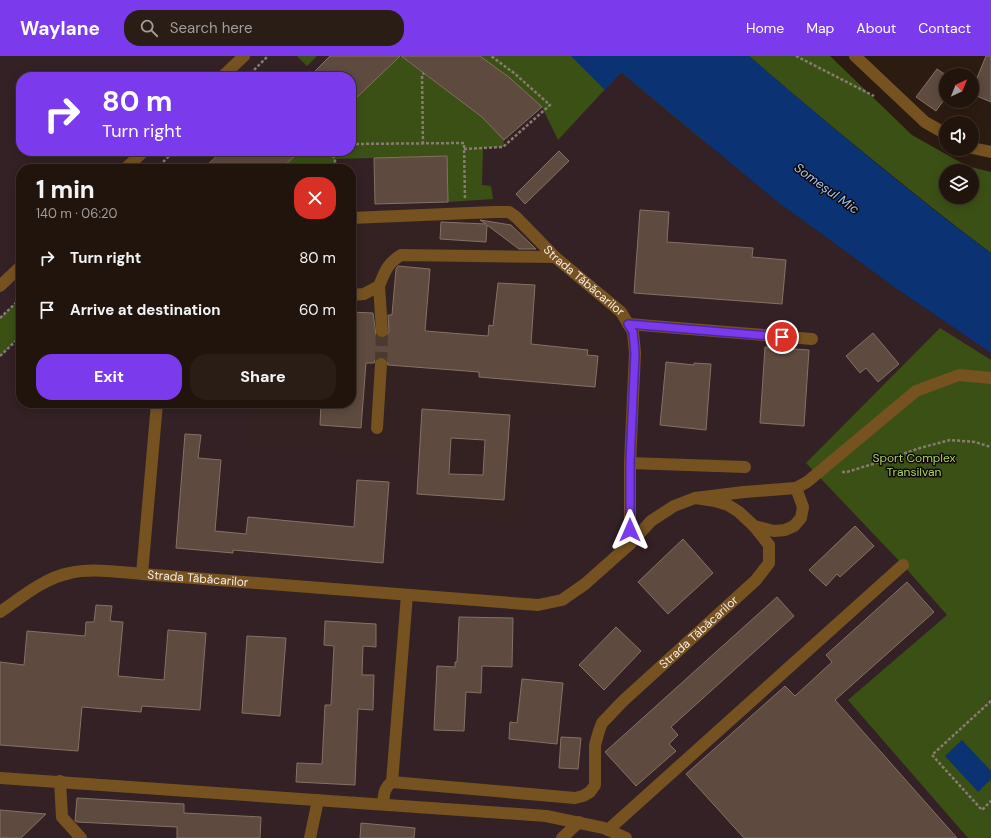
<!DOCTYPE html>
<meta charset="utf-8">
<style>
:root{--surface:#21140c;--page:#291d15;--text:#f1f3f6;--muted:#a29e9d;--line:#3e332d;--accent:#7c3aed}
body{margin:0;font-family:"DM Sans",sans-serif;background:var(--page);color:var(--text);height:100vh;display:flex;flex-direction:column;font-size:15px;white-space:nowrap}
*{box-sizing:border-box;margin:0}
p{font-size:13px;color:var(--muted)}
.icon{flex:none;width:22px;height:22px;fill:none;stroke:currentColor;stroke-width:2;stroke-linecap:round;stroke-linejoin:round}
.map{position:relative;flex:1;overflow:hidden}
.drawer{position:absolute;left:16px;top:108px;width:340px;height:244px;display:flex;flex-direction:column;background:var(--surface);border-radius:16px;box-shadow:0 2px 10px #0003,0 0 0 1px var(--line)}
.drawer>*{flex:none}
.top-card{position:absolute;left:16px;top:16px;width:340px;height:84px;border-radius:16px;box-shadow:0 2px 10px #0003,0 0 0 1px var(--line);background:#7c3aed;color:#fff;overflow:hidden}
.needle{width:26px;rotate:43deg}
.buttons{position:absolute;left:939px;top:12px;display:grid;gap:8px}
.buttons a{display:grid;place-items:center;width:40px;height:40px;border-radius:50%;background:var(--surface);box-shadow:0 2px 10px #0003,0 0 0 1px var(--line);font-size:20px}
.pin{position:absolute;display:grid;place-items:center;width:34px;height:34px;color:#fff;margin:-17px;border:2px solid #fff;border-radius:50%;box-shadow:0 1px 4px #0007}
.me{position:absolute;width:44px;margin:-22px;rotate:0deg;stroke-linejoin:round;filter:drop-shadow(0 0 3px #0008)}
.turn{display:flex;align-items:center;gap:14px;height:84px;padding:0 20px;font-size:18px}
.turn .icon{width:52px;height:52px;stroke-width:2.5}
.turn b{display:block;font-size:28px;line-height:34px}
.round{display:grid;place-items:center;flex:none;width:42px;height:42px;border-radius:16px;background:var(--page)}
.headline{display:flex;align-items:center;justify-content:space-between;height:68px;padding:0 20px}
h1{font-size:24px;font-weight:800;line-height:30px}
.primary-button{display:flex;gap:8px;margin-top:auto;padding:8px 20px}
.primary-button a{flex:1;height:46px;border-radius:16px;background:var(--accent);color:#fff;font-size:16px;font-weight:800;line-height:46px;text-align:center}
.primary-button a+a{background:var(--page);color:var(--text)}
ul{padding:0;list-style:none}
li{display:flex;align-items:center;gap:12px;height:52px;padding:0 20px}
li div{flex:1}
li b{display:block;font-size:15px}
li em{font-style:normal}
header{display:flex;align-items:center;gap:24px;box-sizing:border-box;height:56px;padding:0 20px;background:var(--accent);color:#fff}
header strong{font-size:19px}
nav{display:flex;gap:22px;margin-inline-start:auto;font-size:14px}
.search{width:280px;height:36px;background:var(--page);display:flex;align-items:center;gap:10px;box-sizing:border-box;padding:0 14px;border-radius:16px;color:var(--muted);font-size:15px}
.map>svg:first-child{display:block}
.industrial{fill:#342125;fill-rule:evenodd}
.medical{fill:#342122}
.green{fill:#3b5015;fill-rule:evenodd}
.water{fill:#0b3373}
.building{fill:#5e4a3e;stroke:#867164;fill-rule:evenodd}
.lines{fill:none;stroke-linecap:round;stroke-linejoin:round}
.minor-tunnel{stroke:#4a3a30;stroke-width:12;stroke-dasharray:12 6;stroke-linecap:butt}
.path{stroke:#8a7b72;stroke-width:2.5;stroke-dasharray:3 2;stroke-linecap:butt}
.minor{stroke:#765221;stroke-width:12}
.route-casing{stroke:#51269a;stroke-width:10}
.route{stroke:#7c3aed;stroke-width:7}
.labels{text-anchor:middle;stroke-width:3;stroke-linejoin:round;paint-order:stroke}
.street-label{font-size:12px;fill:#f6eae3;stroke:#0f0804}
.park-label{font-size:12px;fill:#a9d564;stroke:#0f0804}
.water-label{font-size:13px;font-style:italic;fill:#9ec1fa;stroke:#0f0804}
</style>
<header>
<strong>Waylane</strong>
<div class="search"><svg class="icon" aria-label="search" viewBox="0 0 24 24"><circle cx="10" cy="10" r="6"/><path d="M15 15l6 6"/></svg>Search here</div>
<nav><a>Home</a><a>Map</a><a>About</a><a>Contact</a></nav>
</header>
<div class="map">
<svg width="991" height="782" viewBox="0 0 991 782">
<rect width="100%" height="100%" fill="#2c1b10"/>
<path class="industrial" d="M0,0h571l50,16 154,128 122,89 94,64v485h-991zM21,21h330v74h-330zM21,113h330v234h-330z"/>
<path class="medical" d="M509,156l124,120 -1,86 -102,-5 -7,112 -110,-7v-57l-96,-12 -67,-3 1,-43h100v-185z"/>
<path class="green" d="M297,0h20l-10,10z
M400,0l82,61 22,23 -1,7 -20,1 -1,37 9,1 2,13 -45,3 -2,-46 -111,3v10h-46l-4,-4 15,-14h51v-49z
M480,0h154l76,90 -89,-74 -63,68 -16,-33 -32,-29z
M749,0h81l82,79 55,31 24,6v81c-83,-63 -163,-129 -242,-197zM946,115h26v26h-26z
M21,242v38l-21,20v-38z
M940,272l51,32v478h-23l-120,-138 99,-85 -44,-50 -97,-102z"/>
<path class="water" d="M571,0h178c51,44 102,87 155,130 28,22 57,46 87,67v100l-94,-64 -122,-89 -154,-128 -16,18z
M962,684l29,31v8l-13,13 -33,-36z"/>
<path class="building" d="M330,0h70l-49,47v-26h-42z
M401,0h79l30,22 32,29 -38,33 -22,-23z
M986,0h5v46l-19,-8v-4z
M937,13l9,6v22l-10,14 -20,-14z
M222,95h78l-19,18h-78z
M559,95l10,10 -44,43 -9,-10z
M447,100l1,46 -73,2 -1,-46z
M640,154l29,2 -2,30 86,6 -1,9 34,3 -4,44 -148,-11z
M480,164l31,5 25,24h-17l-32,-24 -1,17 -46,-3 1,-17 45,2z
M398,210l32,3 -5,62 63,5 1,-11 4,1 5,-43 37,2 -4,59 57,6 -1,5 11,1 -3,31 -116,-10v-5l-91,-7 -3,-7 -4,-1 -6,3 -1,3h-8l-5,65 -41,-3 1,-22h30v-91l22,1 3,22 3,3h4l3,-1 3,-6 -1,-16h4l4,-46z
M873,277l26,31 -21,18 -12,-14 -6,5 -14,-17z
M765,291l44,3 -5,76 -44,-3z
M666,306l28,3v-2l17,1 -5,66 -46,-5z
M422,353l88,6 -6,85 -87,-6zM451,382l34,2 -2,35 -34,-1z
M185,378l16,1 -3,23 23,2 -6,71 31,3 2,-17 106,10 3,-47 32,2 -6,81 -150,-13v3l-57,-5z
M855,470l19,20 -34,31 -3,-3 -11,12 -17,-16z
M683,483l30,34 -45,41 -30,-32z
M907,526l27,30 -99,88 122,138h-213l-58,-64 99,-88 10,10 37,-34 -6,-7z
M777,541l17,19 -123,111 7,8 -9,9 7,7 -40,35 -31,-34z
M96,549l16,1 -2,15 13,1 -5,54 46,4 4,-50 38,3 -6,77 -58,-4 -1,6 -59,-5 -4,44 -78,-6v-83l24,3 3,-34 58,5 1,-14h8z
M459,561l54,1 -1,49 -30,-1 -1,27 -15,-1 -2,39 -30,-1 3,-64 18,1v-5h2z
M325,565l51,3v23l-13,-1 -1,29h12l-1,35 -15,-1 -3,76 -59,-3 1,-19 25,1 3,-59h6l3,-59 -10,-1z
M616,571l25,24 -37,39 -25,-25z
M247,580l39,2 -6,78 -38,-3z
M522,623l41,4 -6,61 -48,-5 1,-17 7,1z
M561,681l20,1 -3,31 -19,-1z
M77,742l107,6v9l77,4 -1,21h-83v-11l-100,-5 -2,-1z
M0,754l46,4 -25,24h-21z
M361,767l54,5 -1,10h-54z"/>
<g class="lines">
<path class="minor-tunnel" d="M381,308l1,-33"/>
<path class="path" d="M796,0l78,40
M247,21l21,-21
M351,88l113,-1 1,57
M423,88l-1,-69 2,-2
M464,93l39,-2 47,-42 -36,-32 -23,-17
M330,95l5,8v10
M156,113l18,-18
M0,262l21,-20
M0,300l21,-20
M842,416h5l29,-9 44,-15 30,-8 25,2 16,5
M991,645l-59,54 50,55 9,-9"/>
<g class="minor">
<path d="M855,0l70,66 21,12"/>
<path d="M222,21l22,-21"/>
<path d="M972,92l19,4"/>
<path d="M125,113l19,-18"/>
<path id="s1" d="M351,162l143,-6h15l7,5 39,40 66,55 12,20 2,21 -5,110v81"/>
<path d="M0,230l21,-20"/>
<path d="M379,230l3,45"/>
<path d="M351,239l13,-1 15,-8c6,-15 8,-22 22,-31l154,2"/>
<path d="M628,268l184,15"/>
<path d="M377,372l4,-64"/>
<path d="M630,407l115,4"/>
<path d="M796,432l11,-6 109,-91 43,-16 32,3"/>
<path d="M142,518l15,-171"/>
<path id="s2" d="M0,556c22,-15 44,-34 70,-39 21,-5 50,-1 72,1l396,31 24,-5 23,-16 45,-40 21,-23 23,-15 21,-8 49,-6 52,-4 7,19 -2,11 -7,8 -9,4 -11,1 -20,-5 -15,-14 -11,-7 -13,-4 -20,-3"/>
<path d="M0,722l546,38 58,12 22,10"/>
<path d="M60,725l2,36 19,21"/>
<path d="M392,726l15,-187"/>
<path id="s3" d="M383,748c1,-10 1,-16 9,-22l183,16 8,-2 7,-4 5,-7v-40l4,-14 3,-8 21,-22 133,-121 13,-17v-18l-15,-19"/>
<path d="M608,774l295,-265"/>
<path d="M310,782l8,-38"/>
<path d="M562,782l17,-16"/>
</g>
</g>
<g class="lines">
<g class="route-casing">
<path id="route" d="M630,474v-67l5,-110 -2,-21 -5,-8 154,13"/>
</g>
<use href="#route" class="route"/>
</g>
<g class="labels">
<g class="street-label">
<text dy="4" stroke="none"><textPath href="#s1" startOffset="260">Strada Tăbăcarilor</textPath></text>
<text dy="4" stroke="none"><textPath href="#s2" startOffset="209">Strada Tăbăcarilor</textPath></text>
<text dy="4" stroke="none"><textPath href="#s3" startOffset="429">Strada Tăbăcarilor</textPath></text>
</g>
<g class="park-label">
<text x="914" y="406">Sport Complex<tspan x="914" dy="14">Transilvan</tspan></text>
</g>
<g class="water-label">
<text transform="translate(827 132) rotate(36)" y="5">Someșul Mic</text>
</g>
</g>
</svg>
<div class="buttons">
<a><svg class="needle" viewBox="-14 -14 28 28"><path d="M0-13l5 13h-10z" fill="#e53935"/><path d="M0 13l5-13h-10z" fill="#a29e9d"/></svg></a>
<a><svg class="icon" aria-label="sound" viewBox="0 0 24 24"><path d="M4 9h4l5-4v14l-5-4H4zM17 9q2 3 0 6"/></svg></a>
<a><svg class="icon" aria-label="layers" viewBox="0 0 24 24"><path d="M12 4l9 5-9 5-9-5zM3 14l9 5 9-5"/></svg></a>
</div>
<div class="pin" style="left:782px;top:281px;background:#d93025"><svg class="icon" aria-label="arrive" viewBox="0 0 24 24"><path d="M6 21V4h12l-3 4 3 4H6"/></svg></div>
<svg class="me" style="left:630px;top:474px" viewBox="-20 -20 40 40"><path d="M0-17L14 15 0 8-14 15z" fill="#7c3aed" stroke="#fff" stroke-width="4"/></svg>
<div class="top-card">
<div class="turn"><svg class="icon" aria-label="right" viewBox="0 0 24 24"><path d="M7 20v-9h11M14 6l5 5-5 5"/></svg><div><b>80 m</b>Turn right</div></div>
</div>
<section class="drawer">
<div class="headline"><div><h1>1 min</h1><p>140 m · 06:20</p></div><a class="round" style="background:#d93025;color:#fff"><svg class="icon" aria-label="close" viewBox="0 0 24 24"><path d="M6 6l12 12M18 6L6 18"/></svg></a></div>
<ul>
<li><svg class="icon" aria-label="right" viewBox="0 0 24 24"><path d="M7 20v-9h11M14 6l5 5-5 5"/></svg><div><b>Turn right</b></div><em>80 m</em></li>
<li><svg class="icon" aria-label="arrive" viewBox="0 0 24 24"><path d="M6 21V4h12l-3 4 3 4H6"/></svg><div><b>Arrive at destination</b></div><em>60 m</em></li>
</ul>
<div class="primary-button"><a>Exit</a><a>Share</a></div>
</section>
</div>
